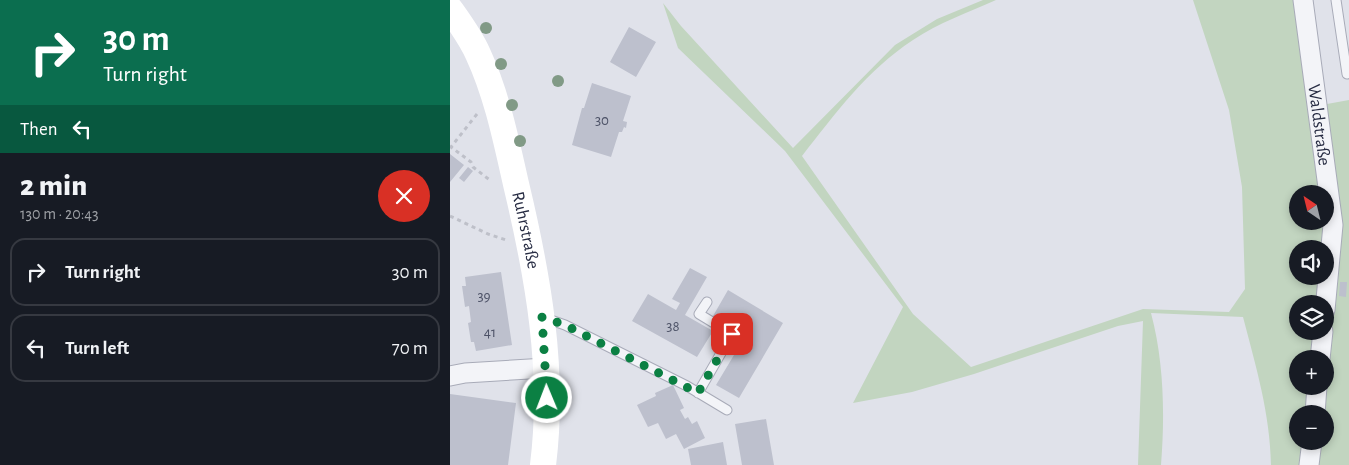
<!DOCTYPE html>
<meta charset="utf-8">
<style>
:root{--surface:#171b24;--page:#20242c;--text:#f1f3f6;--muted:#9ea1a6;--line:#363941}
body{margin:0;font-family:"Alegreya Sans",sans-serif;background:var(--page);color:var(--text);height:100vh;display:flex;flex-direction:column;font-size:19px;white-space:nowrap}
*{box-sizing:border-box;margin:0}
p{font-size:16px;color:var(--muted)}
.icon{flex:none;width:28px;height:28px;fill:none;stroke:currentColor;stroke-width:2;stroke-linecap:round;stroke-linejoin:round}
.map{position:relative;flex:1;overflow:hidden}
.drawer{display:flex;flex-direction:column;background:var(--surface);width:450px}
.drawer>*{flex:none}
.hud{background:#0b6e4f;color:#fff;overflow:hidden}
.needle{width:32px;rotate:325deg}
.controls{position:absolute;left:839px;top:185px;display:grid;gap:10px}
.controls a{display:grid;place-items:center;width:45px;height:45px;border-radius:50%;background:var(--surface);box-shadow:0 2px 8px #0003;font-size:25px}
.pin{position:absolute;display:grid;place-items:center;width:42px;height:42px;color:#fff;margin:-21px;border-radius:10px;box-shadow:0 2px 8px #0006}
.me{position:absolute;width:55px;margin:-28px;rotate:359deg;stroke-linejoin:round;filter:drop-shadow(0 0 4px #0008)}
.turn{display:flex;align-items:center;gap:18px;height:105px;padding:0 20px;font-size:22px}
.turn .icon{width:65px;height:65px;stroke-width:2.5}
.turn b{display:block;font-size:35px;line-height:42px}
.then{display:flex;align-items:center;height:48px;padding:0 20px;background:#0003;gap:10px;font-size:19px}
.round{display:grid;place-items:center;flex:none;width:52px;height:52px;border-radius:26px;background:var(--page)}
.headline{display:flex;align-items:center;justify-content:space-between;height:85px;padding:0 20px}
h1{font-size:30px;font-weight:800;line-height:38px}
ul{padding:0;list-style:none}
li{display:flex;align-items:center;gap:15px;height:68px;margin:0 10px 8px;padding:0 10px;border:2px solid var(--line);border-radius:15px}
li div{flex:1}
li b{display:block;font-size:19px}
li em{font-style:normal}
main{display:flex;flex:1;min-height:0}
.map>svg:first-child{display:block}
.green{fill:#c2d5c0;fill-rule:evenodd}
.building{fill:#bdc0cd}
.lines{fill:none;stroke-linecap:round;stroke-linejoin:round}
.lane-casing{stroke:#a8abb8;stroke-width:11}
.street-casing{stroke:#a8abb8;stroke-width:21}
.path{stroke:#bec0c9;stroke-width:3;stroke-dasharray:4 4;stroke-linecap:butt}
.lane{stroke:#f3f4f8;stroke-width:9}
.street{stroke:#f3f4f8;stroke-width:19}
.secondary{stroke:#fff;stroke-width:26}
.tree{fill:#819a86}
.route{stroke:#0b8043;stroke-width:9;stroke-dasharray:0 16.2}
.labels{text-anchor:middle;stroke-width:4.5;stroke-linejoin:round;paint-order:stroke}
.number-label{font-size:15px;fill:#4c5166}
.street-label{font-size:18px;fill:#272c43;stroke:#f0f2f7}
</style>
<main>
<section class="drawer">
<div class="hud">
<div class="turn"><svg class="icon" aria-label="right" viewBox="0 0 24 24"><path d="M7 20v-9h11M14 6l5 5-5 5"/></svg><div><b>30 m</b>Turn right</div></div>
<div class="then">Then<svg class="icon" aria-label="left" viewBox="0 0 24 24"><path d="M17 20v-9H6M10 6l-5 5 5 5"/></svg></div>
</div>
<div class="headline"><div><h1>2 min</h1><p>130 m · 20:43</p></div><a class="round" style="background:#d93025;color:#fff"><svg class="icon" aria-label="close" viewBox="0 0 24 24"><path d="M6 6l12 12M18 6L6 18"/></svg></a></div>
<ul>
<li><svg class="icon" aria-label="right" viewBox="0 0 24 24"><path d="M7 20v-9h11M14 6l5 5-5 5"/></svg><div><b>Turn right</b></div><em>30 m</em></li>
<li><svg class="icon" aria-label="left" viewBox="0 0 24 24"><path d="M17 20v-9H6M10 6l-5 5 5 5"/></svg><div><b>Turn left</b></div><em>70 m</em></li>
</ul>
</section>
<div class="map">
<svg width="899" height="465" viewBox="0 0 899 465">
<rect width="100%" height="100%" fill="#e0e2ea"/>
<path class="green" d="M533,0h13c-27,12 -58,23 -83,40 -46,30 -78,74 -111,116l111,158 58,53 172,-58 86,3 16,-23 -3,-102 -13,-77 -36,-110h106l29,196 -5,53h-25v27h22l-3,28h-19v27h16l-2,28h-14v27h11l-3,28h-8v27h6l-3,24h-30c-1,-52 -15,-98 -28,-148l-92,-4c13,49 14,102 10,152h-23l5,-144 -25,5 -144,48 -62,18 -59,11 50,-96 -118,-156 -107,-103 -15,-45 18,23 112,122 102,-103 42,-26zM848,194h27v27h-27z
M899,100v365h-33l2,-24h7v-27h-4l16,-151 1,-63 -11,-96z"/>
<path class="building" d="M179,27l27,15 -20,35 -26,-15z
M142,83l39,13 -8,25 4,1 -1,6 -2,-1 -2,5h-3l-8,25 -39,-12 10,-37h2z
M0,154l14,11 -14,17z
M18,167l5,4 -9,11 -5,-4z
M240,268l17,9 -22,38 28,16 -16,26 -65,-36 16,-27 28,16 4,-7 -8,-4z
M51,272l11,73 -36,6 -2,-9h-3l-3,-19 3,-1 -2,-16 -4,1 -3,-21h4l-1,-9z
M890,282h7l-1,15 -7,-1z
M278,290l55,33 -44,75 -23,-13 30,-50 -33,-19z
M223,385l11,23 -4,2 5,9 3,-2 4,7 5,-3 8,17 -21,11 -8,-15 -10,5 -8,-16 -10,4 -11,-22 19,-9 -1,-3z
M0,394l66,9 -8,62h-58z
M316,419l8,46h-32l-7,-41z
M273,442l4,23h-36l-3,-16z"/>
<g class="lines">
<g class="lane-casing">
<path id="lane" d="M886,0l11,74
M95,318l20,7 122,61 40,24
M248,393l34,-59 -33,-20 8,-12"/>
</g>
<g class="street-casing">
<g id="street">
<path id="s1" d="M853,0l30,225 -8,85"/>
<path d="M870,359l3,-28"/>
<path d="M0,376l15,-3 81,-5"/>
<path d="M865,414l2,-28"/>
<path d="M859,465l3,-24"/>
</g>
</g>
<path class="path" d="M27,114l-26,33 20,15 2,5 18,14
M0,216l38,18 18,6"/>
<use href="#lane" class="lane"/>
<use href="#street" class="street"/>
<path class="secondary" id="s2" d="M0,9c10,14 21,29 28,45 19,41 28,86 38,130 22,92 39,186 27,281"/>
</g>
<g class="tree">
<circle cx="36" cy="28" r="6"/>
<circle cx="51" cy="64" r="6"/>
<circle cx="108" cy="81" r="6"/>
<circle cx="62" cy="105" r="6"/>
<circle cx="70" cy="141" r="6"/>
</g>
<g class="lines">
<path class="route" d="M97,398l-5,-81 23,8 133,68 34,-59"/>
</g>
<g class="labels">
<g class="number-label">
<text x="152" y="125">30</text>
<text x="34" y="301">39</text>
<text x="223" y="331">38</text>
<text x="40" y="337">41</text>
</g>
<g class="street-label">
<text dy="6" stroke="none"><textPath href="#s1" startOffset="126">Waldstraße</textPath></text>
<text dy="6" stroke="none"><textPath href="#s2" startOffset="236">Ruhrstraße</textPath></text>
</g>
</g>
</svg>
<div class="controls">
<a><svg class="needle" viewBox="-14 -14 28 28"><path d="M0-13l5 13h-10z" fill="#e53935"/><path d="M0 13l5-13h-10z" fill="#9ea1a6"/></svg></a>
<a><svg class="icon" aria-label="sound" viewBox="0 0 24 24"><path d="M4 9h4l5-4v14l-5-4H4zM17 9q2 3 0 6"/></svg></a>
<a><svg class="icon" aria-label="layers" viewBox="0 0 24 24"><path d="M12 4l9 5-9 5-9-5zM3 14l9 5 9-5"/></svg></a>
<a>+</a>
<a>−</a>
</div>
<div class="pin" style="left:282px;top:334px;background:#d93025"><svg class="icon" aria-label="arrive" viewBox="0 0 24 24"><path d="M6 21V4h12l-3 4 3 4H6"/></svg></div>
<svg class="me" style="left:97px;top:398px" viewBox="-20 -20 40 40"><circle r="17" fill="#0b8043" stroke="#fff" stroke-width="3"/><path d="M0-11L8 9 0 5-8 9z" fill="#fff"/></svg>
</div>
</main>
